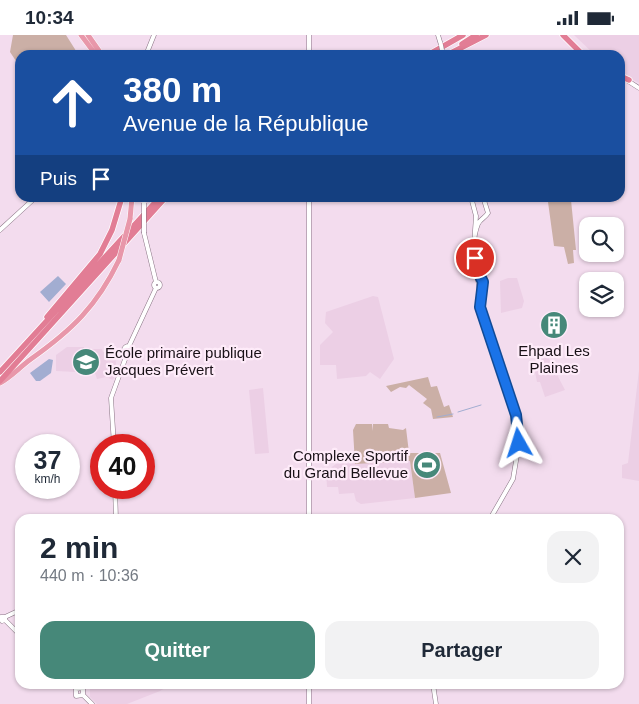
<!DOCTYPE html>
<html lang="fr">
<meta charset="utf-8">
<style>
:root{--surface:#fff;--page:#f2f2f3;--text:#1f2937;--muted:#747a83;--accent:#468879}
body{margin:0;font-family:Arial,sans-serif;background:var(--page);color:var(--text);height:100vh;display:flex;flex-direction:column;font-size:19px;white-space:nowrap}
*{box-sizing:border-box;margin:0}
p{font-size:16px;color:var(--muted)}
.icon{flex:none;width:28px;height:28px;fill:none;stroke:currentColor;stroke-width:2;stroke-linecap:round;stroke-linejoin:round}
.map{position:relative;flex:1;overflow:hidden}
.drawer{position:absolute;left:15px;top:479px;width:609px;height:175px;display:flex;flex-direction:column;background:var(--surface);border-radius:15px;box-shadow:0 1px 4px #0004}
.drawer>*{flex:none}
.hud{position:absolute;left:15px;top:15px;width:610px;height:152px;border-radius:15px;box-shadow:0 1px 4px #0004;background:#1a4fa0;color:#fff;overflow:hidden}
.fabs{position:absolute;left:579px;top:182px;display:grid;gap:10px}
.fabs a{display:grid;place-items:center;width:45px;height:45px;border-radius:10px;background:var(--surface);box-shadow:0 1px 4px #0004;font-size:25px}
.speed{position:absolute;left:15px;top:399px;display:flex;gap:10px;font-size:25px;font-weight:700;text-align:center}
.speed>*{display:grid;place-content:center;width:65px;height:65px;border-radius:50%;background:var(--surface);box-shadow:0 1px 4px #0004;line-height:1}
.speed small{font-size:12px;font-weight:400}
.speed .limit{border:8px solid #d22;background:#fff;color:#111}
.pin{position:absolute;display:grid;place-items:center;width:42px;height:42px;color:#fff;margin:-21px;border:2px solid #fff;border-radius:50%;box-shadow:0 1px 5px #0007}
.me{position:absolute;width:55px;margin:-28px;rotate:354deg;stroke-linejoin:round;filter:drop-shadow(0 0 4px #0008)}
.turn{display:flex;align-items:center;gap:18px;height:105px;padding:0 25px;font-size:22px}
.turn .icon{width:65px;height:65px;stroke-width:2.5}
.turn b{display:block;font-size:35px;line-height:42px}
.then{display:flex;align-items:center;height:48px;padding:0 25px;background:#0003;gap:10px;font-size:19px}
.round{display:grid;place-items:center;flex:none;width:52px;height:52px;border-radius:15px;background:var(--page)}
.overview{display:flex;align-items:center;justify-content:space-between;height:85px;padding:0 25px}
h1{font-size:30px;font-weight:600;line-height:38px}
.action{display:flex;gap:10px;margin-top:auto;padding:10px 25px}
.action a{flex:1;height:58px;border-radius:15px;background:var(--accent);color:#fff;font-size:20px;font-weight:600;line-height:58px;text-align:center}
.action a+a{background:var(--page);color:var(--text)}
.status{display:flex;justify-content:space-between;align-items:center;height:35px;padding:0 25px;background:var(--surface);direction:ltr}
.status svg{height:14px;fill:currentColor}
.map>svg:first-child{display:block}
.built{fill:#eccfe5}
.green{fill:#cbafa6}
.water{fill:#a2add1}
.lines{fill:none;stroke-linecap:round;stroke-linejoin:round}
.stream{stroke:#a2add1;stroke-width:1}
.tertiary-casing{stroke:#887383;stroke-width:5}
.secondary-casing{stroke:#887383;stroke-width:5}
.trunk-casing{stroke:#fff;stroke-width:6}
.motorway-casing{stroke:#fff;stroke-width:7}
.tertiary{stroke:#fff;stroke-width:4}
.secondary{stroke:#fff;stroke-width:4}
.trunk{stroke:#e897aa;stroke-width:5}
.motorway{stroke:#e27d95;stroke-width:5.5}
.tertiary-bridge-casing{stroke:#887383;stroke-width:5;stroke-linecap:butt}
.trunk-bridge-casing{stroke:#fff;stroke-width:6;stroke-linecap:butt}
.tertiary-bridge{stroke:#fff;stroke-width:4}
.trunk-bridge{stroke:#e897aa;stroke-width:5}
.route-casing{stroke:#114b97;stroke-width:12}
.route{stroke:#1a73e8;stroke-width:9}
.labels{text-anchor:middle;stroke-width:4.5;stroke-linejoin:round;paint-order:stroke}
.poi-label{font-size:15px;fill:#191117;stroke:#feebf9}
</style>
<div class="status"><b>10:34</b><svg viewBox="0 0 49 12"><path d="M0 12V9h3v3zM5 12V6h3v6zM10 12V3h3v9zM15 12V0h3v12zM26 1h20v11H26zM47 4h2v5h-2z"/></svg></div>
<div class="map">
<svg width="639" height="669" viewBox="0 0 639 669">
<rect width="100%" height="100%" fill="#f3dcee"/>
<path class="built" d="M574,0h65v48l-19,-10v-18h-25z
M508,243h9l7,23 -2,7 -21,5 -1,-32z
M373,261l5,1 16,62 -14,20 -10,-7 -4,4 -29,3 -1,-14h-16v-20l13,-13 -8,-9 1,-11z
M67,312h17v7h5l3,-5h10l1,3 7,-2 2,8h3l2,10 -4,12 -7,-3 -9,2 -2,-6 -39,-2v-16z
M548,322l17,33 -20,7 -5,-15h-3l-4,-20z
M639,335v111l-17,-3v-13l6,-2z
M263,353l6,65 -14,1 -6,-64z
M410,426l5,37 -54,6 -5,-3 -2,-8 -15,1 -1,-7h-11l-1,-16 10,-7z
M84,649h88l-12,7 -33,13h-30l-7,-7v-12z"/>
<path class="green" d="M13,0h53l12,19 -34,1 -8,-3 -1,3h-15v12l-10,-15z
M571,165l5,50h-3l1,13 -6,1 -4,-17 -10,-1 -6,-44z
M428,342l3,10 6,-1 7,21 5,-2 4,12 -20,2 -2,-10 -8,-6 4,-4 -18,-14 -3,3 -6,-1 -9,5 -5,-6z
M356,389h16l1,7v-7h15l1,4 14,2 3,-2 3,25h31l11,40 -36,5 -5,-37 -55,3 -2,-34z"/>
<path class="water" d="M58,241l8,8 -17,18 -9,-10z
M49,324l4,1 -2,13 -11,8h-4l-6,-8z"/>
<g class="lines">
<path class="stream" d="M458,377l23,-7
M437,382l16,-3"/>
<g class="tertiary-casing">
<path id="tertiary" d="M438,0l3,10
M146,20l8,-20
M471,162l5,19 -3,43 6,26 1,22 36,108 3,28 -3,3 2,3 -5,30 -23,40
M0,195l36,-33
M144,198l12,49
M482,244c-8,-15 -11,-38 -4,-55 2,-5 7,-6 10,-11l-5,-16
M154 250a3 3 0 1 1 6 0a3 3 0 1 1-6 0Z
M481,263l2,-15
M129,311l27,-58
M124 315a4 4 0 1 1 8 0a4 4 0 1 1-8 0Z
M114,410l-3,-47 16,-44
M115,452l1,32
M1,582h4v3l-3,1z
M5,582l15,-7
M5,585l15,15
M433,649l3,20
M76,654l7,-1v7
M76,654v7l7,-1
M83,660l9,9"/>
</g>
<g class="secondary-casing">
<path id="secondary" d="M309,0v20
M628,46l11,7
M309,484v-322
M309,669v-20"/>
</g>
<g class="trunk-casing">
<path id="trunk" d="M81,0l15,20
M88,0l14,20
M130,184l2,-22
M0,348c11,-6 20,-16 31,-24 41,-29 66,-53 88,-99"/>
</g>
<g class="motorway-casing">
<path id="motorway" d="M563,0l20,20
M462,9l14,-9
M428,20l35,-20
M447,20l39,-20
M620,41l9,4
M47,282l53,-63 12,-24 10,-33
M0,337l160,-175
M0,346l166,-184"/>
</g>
<use href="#tertiary" class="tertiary"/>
<use href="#secondary" class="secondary"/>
<use href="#trunk" class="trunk"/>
<use href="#motorway" class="motorway"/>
<g class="tertiary-bridge-casing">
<path id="tertiary-bridge" d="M441,10l2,10
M144,198v-30"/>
</g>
<g class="trunk-bridge-casing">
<path id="trunk-bridge" d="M119,225l11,-41"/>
</g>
<use href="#tertiary-bridge" class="tertiary-bridge"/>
<use href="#trunk-bridge" class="trunk-bridge"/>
</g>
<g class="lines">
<g class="route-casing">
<path id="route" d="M475,223l3,14 5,10 -3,25 36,108 3,28"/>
</g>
<use href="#route" class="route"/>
</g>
<defs>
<g id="building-disc" transform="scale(1.4375)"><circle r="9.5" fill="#468879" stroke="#feebf9"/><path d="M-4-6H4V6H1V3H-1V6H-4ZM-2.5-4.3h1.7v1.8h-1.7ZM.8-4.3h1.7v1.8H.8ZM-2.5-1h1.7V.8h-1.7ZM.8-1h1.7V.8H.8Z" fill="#fff"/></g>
<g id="school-disc" transform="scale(1.4375)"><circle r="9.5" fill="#468879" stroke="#feebf9"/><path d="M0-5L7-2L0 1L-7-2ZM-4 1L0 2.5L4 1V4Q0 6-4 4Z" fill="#fff"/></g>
<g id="stadium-disc" transform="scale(1.4375)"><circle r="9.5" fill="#468879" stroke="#feebf9"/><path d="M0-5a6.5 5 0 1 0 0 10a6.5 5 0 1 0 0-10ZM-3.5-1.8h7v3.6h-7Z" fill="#fff"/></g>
</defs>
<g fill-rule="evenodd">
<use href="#building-disc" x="554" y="290"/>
<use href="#school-disc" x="86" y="327"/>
<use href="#stadium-disc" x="427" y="430"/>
</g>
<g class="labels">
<g class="poi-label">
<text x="554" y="321">Ehpad Les<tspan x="554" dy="17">Plaines</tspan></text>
<text x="105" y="323" text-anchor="start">École primaire publique<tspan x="105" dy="17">Jacques Prévert</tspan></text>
<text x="408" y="426" text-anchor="end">Complexe Sportif<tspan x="408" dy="17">du Grand Bellevue</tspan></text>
</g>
</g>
</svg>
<div class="fabs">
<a><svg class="icon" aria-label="search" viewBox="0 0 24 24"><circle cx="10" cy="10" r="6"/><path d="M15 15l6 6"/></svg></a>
<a><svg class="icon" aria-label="layers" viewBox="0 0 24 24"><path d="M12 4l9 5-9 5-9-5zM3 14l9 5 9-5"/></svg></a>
</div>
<div class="speed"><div>37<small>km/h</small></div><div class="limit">40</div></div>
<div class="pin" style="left:475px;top:223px;background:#d93025"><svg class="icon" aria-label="arrive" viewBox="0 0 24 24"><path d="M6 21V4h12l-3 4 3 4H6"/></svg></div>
<svg class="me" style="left:519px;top:408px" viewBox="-20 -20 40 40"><path d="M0-17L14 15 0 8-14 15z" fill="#1a73e8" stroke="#fff" stroke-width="4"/></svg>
<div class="hud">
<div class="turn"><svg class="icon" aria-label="ahead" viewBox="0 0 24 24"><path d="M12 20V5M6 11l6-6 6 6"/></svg><div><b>380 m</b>Avenue de la République</div></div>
<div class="then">Puis<svg class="icon" aria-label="arrive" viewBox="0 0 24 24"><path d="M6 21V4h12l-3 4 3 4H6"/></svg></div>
</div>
<section class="drawer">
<div class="overview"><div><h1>2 min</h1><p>440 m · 10:36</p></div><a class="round"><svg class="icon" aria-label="close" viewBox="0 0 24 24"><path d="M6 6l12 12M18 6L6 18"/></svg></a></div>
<div class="action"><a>Quitter</a><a>Partager</a></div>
</section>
</div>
